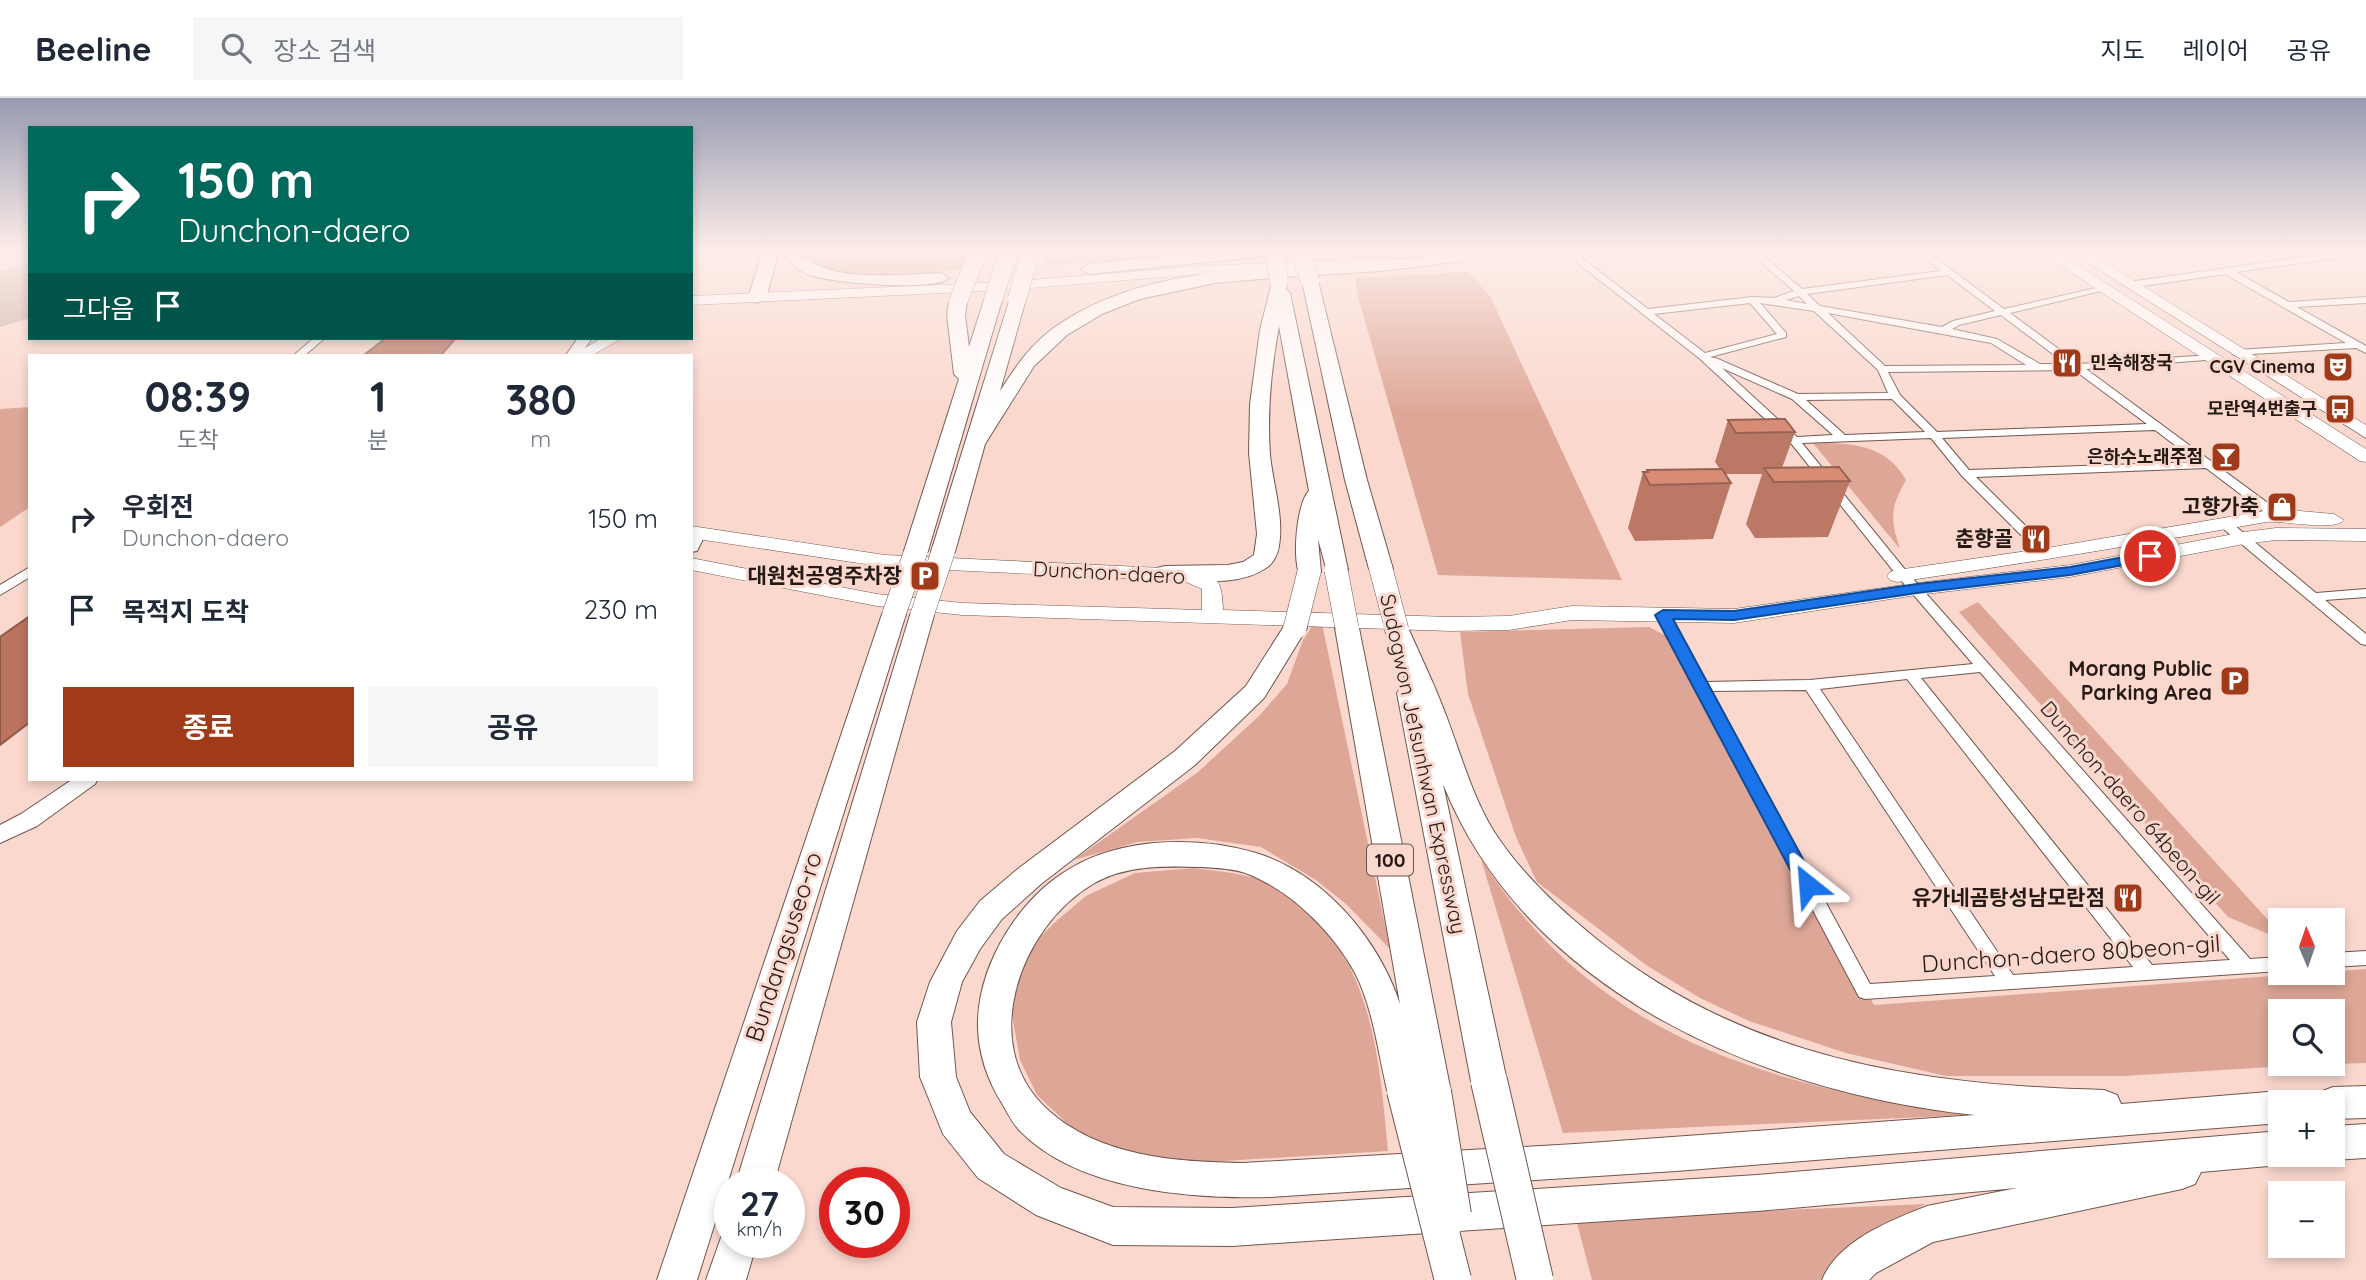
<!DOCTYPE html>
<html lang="ko">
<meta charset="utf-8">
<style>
:root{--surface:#fff;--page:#f6f6f7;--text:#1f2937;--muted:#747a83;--line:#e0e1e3;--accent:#a13a19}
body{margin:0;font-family:Quicksand,"Noto Sans KR",sans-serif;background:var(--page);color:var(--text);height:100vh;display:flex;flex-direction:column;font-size:26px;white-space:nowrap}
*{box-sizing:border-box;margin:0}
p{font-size:23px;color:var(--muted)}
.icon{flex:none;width:38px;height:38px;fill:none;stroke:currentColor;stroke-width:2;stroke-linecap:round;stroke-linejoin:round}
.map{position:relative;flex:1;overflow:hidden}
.sheet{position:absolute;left:28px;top:256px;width:665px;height:427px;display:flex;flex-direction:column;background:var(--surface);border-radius:0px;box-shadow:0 4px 10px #0003}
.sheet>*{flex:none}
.top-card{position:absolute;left:28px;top:28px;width:665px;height:214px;border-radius:0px;box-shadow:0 4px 10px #0003;background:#00695c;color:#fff;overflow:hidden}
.needle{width:46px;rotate:358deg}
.fabs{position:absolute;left:2268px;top:810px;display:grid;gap:14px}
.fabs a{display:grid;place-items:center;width:77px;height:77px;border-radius:0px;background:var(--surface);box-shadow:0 4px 10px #0003;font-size:35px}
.speed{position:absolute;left:714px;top:1069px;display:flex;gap:14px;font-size:35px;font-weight:700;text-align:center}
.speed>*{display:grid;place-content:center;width:91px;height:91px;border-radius:50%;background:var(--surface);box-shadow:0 4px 10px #0003;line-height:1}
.speed small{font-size:18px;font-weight:400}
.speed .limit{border:10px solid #d22;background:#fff;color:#111}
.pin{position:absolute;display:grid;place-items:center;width:60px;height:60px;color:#fff;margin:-30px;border:4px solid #fff;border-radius:50%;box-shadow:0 2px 7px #0007}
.me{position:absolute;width:77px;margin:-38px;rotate:332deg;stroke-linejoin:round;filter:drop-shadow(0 0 5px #0008)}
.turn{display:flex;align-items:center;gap:24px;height:147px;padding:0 35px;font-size:32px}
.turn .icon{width:91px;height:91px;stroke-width:2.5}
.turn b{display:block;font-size:49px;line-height:60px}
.then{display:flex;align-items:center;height:66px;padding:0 35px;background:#0003;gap:14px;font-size:26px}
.eta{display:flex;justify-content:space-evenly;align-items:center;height:119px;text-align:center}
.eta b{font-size:42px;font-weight:700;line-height:49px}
.button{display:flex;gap:14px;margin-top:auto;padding:14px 35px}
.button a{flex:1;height:80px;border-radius:0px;background:var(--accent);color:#fff;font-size:28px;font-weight:700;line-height:80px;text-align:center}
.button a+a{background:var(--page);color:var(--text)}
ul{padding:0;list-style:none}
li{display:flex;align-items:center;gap:21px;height:91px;padding:0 35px}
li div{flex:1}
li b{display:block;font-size:26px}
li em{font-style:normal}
header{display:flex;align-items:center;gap:42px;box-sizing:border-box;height:98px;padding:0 35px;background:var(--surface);border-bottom:2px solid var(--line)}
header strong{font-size:33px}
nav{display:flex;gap:38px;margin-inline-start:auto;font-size:24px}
.search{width:490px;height:63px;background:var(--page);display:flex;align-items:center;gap:18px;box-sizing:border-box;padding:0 24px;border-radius:0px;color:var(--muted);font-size:26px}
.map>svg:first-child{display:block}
.green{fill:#dda696}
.water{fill:#bd745e;stroke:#905948;stroke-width:2}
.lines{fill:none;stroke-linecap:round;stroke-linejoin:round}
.runway{fill:#c8aca3;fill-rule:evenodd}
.street-casing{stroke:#72564e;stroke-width:2}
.secondary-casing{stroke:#72564e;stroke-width:2}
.primary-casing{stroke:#72564e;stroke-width:1}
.highway-casing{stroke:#72564e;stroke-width:2}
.street{fill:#fff;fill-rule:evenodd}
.secondary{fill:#fff;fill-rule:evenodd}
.primary{fill:#fff;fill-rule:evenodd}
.highway{fill:#fff;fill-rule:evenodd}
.highway-bridge-far2-casing{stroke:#72564e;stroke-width:19;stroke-linecap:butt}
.highway-bridge-far1-casing{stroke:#72564e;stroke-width:24;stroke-linecap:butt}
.highway-bridge-casing{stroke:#72564e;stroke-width:38;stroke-linecap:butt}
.highway-bridge-far2{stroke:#fff;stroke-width:18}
.highway-bridge-far1{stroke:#fff;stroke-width:23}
.highway-bridge{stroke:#fff;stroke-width:36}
.wall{fill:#ba7865}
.building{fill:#d88c76;stroke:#976253;stroke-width:2}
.route{fill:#1a73e8;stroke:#114b97;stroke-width:2}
.labels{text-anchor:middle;stroke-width:6;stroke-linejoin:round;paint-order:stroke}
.far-poi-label{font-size:18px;font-weight:bold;fill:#261a16;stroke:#fad8ce;text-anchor:end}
.shield{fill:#fad8ce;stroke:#66534d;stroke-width:2}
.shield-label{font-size:19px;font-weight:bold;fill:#261a16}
.poi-label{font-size:21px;font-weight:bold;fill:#261a16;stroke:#fad8ce;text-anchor:end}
.street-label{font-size:21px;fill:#261a16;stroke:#fad8ce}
.near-street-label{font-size:24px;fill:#261a16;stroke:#fad8ce}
</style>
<header>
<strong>Beeline</strong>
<div class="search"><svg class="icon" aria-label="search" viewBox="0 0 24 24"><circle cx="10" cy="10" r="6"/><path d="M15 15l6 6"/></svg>장소 검색</div>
<nav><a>지도</a><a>레이어</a><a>공유</a></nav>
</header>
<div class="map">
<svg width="2366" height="1182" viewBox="0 0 2366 1182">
<rect width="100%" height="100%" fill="#fad8ce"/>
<path class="green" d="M798,152h174l-9,19c-47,3 -131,22 -165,-19z
M1048,152h112l25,4 -141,12z
M1468,174l22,24 132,284 -184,-5 -80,-278 -3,-19z
M30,309v100l-30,20v-118z
M1813,345c38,0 73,1 93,37 -16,28 -16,38 -6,69z
M1978,504l302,331v6l-52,-22 -269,-305z
M1320,516l70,335 -44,-45 -30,-24 -55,-33 -64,-9 -60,4 -63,18 124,-88 61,-56 28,-32 16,-44z
M1649,529l23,12 30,66 172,300 492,-36v94l-33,1v-52h-53v52h41l-197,12h-178l-100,-23 -97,-32 -49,-23 -54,-33 -109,-83 -21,-45 -48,-143 -8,-62z
M1481,761c114,179 288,226 487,256l-405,18z
M1194,770c32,4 68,7 97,26 8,6 15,16 23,23 61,62 66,152 74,234l-214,13 -57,-15 -45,-21 -35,-33 -17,-35 -8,-45 3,-33 14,-33 25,-26 32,-27 49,-23z
M1925,1106c-38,22 -74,43 -105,76h-228l-16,-61z"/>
<path class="water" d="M386,240h70l-15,17h-77z
M30,518v106l-30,23v-108z"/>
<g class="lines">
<path class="runway" d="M30,165v55l-30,9v-56z"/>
<g class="street-casing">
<path id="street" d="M1571,152h8l3,8 66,51 104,-12 22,1 20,-7 -47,-41h10l45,39 139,-18 -26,-21h10l79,59 101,-23v4l-95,23 69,51 131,-9v4l-4,1 -120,9 194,143v6h-8l-66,-50 -230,9 75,74 2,3 -2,3h-8l-81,-81 -31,-38 -129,5 105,129 343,387 30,-2v14l-415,28 -6,-2 -203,-382 2,-3h10l38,70 104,-2 163,-16 -74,-86 -109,-136 -91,-84 -124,-97zM1947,177l48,36 -42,10 -11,6 -122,-21 -13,-12zM1799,198l8,8 -21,-4zM1750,205l27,31 -72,19 -51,-39zM1760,205l54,8 64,59 10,23 -90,1 -80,-35 -8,-2 76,-20v-4zM1828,215l163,30 35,22 -141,1zM2001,217l65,49h-26l-43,-25 -45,-10 7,-4zM1722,270l70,31 41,36 -36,2zM2074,272l73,54 -210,8 -37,-37 -12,-23zM1892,301l33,33 -80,3 -39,-35zM2155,332l42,32 -228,8 -27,-32zM1980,574l250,288 -78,5 -231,-287zM1907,581l226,288 -120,8 -193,-286zM1806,592l189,286 -125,8 -159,-293z
M2352,152h14v4l-130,18 53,30 77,-5v6l-69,4 69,39v7l-10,-5 -122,7 -2,-2 5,-3 109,-7 -121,-69 -96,14 -5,-3 5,-3z
M314,240h11l-20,17h-11z
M2224,421l4,1 88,73 50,-4v8l-41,3 41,34v11l-5,-1 -141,-118 -2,-3 2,-3z
M30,469v10l-30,18v-10z
M2366,853v14l-33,2v-14z"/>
</g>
<g class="secondary-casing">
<path id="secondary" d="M578,240h14l-12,17h-14z
M698,430l8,5 -9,18 -6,1v-21z
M73,681h25l-3,5 -58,42 -37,17v-18l21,-11z"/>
</g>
<g class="primary-casing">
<path id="primary" d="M1365,152h67l-7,4 -57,4 -7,-4z
M1487,152h60l-7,4 -112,10 -7,-4 7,-4z
M2037,152h17l312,199v13l-6,-1z
M2068,152h17l281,175v13z
M1387,160l7,4 -2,3 -192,9 -194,16 -315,15v-9l315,-14 194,-16z
M602,240h20l-29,17h-20z
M2276,411l58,5 10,6c-9,12 -61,0 -78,2 -123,22 -246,42 -369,60l-7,-2 -3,-4 3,-4 7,-2 150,-22z
M691,428l194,29 299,14c33,6 38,8 39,41l228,7 58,-1 63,-10 162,3 183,-26 153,-18 174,-33 32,-4 90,1v12l-90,-1 -32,4 -174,33 -153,18 -183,28 -162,-3 -63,10 -58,1 -489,-16 -85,-9 -186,-36v-12l186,36 85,9 240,7v-21l-18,-8 -299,-14 -194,-29z"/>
</g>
<g class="highway-casing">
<path id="highway" d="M763,152h16l-13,48 -9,5 -9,-5z
M781,152h17c27,35 103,24 143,23l8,5c-13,14 -119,5 -139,-3 -13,-5 -21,-13 -29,-25z
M1225,152h61l-8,5 -189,19 -8,-5 8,-5z
M1450,156l6,2 2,3 -2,3 -75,9 -97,6 3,4 -1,8 4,4 58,277 -4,5h-16l-10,-36 3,33 -4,5h-16c-10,-14 -4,-76 8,-86l-30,-165c-8,43 -12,86 -9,129 3,29 14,62 9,91 -1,8 -6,18 -13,22 -27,19 -71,12 -101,12l-8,-2 -4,-5 4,-5 8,-2 63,-1 15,-3 11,-7 3,-21 -8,-81 1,-49 10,-74 13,-52 -58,5 -75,16 -38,15 -35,21 -33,31 -49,78 -30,108 -4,5h-16l-4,-5 80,-257 6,-1 9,5 -26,92c16,-25 31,-47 55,-64 81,-57 188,-58 283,-63 38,-2 75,-6 112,-10z
M1310,178l8,5 49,199 26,89 -4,5h-16l-4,-5 -24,-89 -43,-199z
M993,197l9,5 -74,251 -4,5h-16l-4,-5 55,-172 -5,-5 -7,-59 2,-13 9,-5 9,5 -2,13 4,32 15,-47z
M894,508l9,3 3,5 -209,666h-40l225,-666 3,-5z
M922,509l9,3 3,5 -160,568h-38l174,-568 3,-5z
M1295,522l9,3 3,5 -43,70 -69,67 -154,119 -39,35 -22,30 -18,33 -11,40 5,55 14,35 34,42 57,34 52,19 119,1 525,-33 523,-44v24h15l-2,5 -13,5 -79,7 -6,12 -13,5 -249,53 -57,31 -7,7h-47c16,-39 67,-59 105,-74l90,-18 -260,23 -525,35 -119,-1 -77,-30 -58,-37 -35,-44 -23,-57 -3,-55 13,-40 27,-51 23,-30 39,-33 156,-117 71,-65 40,-63z
M1347,522l9,3 3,5 92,464 -5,11 -13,5 -13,-5 -1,-4 -14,7 -13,-5 -5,-11c-9,-38 -14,-82 -32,-117 -22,-41 -64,-82 -107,-99 -15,-6 -32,-6 -47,-7 -37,-1 -76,-2 -108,17 -73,43 -117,162 -45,226 52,47 129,52 195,53l332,-19 400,-29c-210,-22 -448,-121 -532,-331l64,297 -6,11 -12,5 -12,-5 -6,-11 -74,-388 4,-6 7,-2 -23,-55 3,-5 9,-3 9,3 3,5c13,29 27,58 38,88 14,37 25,77 46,112 25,40 64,77 101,107 149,122 323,148 510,153l13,5 4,9 159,-13 13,5 3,6h-16v21l-604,48 -406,26c-79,2 -191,-6 -250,-66 -7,-7 -12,-17 -17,-26 -16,-25 -26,-55 -25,-85 2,-58 42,-123 93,-152 52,-31 128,-32 185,-15 68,21 122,85 144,151l-65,-376 3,-5z
M2366,988v32l-33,1v-17h-18l5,-10 13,-5z
M2366,1026v34l-33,2 -13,-5h13v-29z
M730,1128v16h27l-11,38h-40l18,-51z"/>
</g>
<use href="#street" class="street"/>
<use href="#secondary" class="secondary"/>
<use href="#primary" class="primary"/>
<use href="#highway" class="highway"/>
<g class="highway-bridge-far2-casing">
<path id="highway-bridge-far2" d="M1273,152l6,31
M1299,152l11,31
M1017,201l11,-39
M993,202l13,-39
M958,204l19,-47"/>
</g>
<g class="highway-bridge-far1-casing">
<path id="highway-bridge-far1" d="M1381,471l16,61
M1336,472l11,58
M894,516l22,-63
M922,517l21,-63
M1295,530l14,-56"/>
</g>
<g class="highway-bridge-casing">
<path id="highway-bridge" d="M1489,983l46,199
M1405,992l48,190
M1433,994l20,123"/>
</g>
<use href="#highway-bridge-far2" class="highway-bridge-far2"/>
<use href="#highway-bridge-far1" class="highway-bridge-far1"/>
<use href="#highway-bridge" class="highway-bridge"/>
</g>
<path class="wall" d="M1728,322l67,12 -13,36 68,13 -22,56 -73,1 -9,-14 16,-50h-37l6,9 -18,56 -78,2 -7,-13 15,-56h4v-2l73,-1 -5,-7z"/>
<path class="building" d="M1785,321l10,13 -59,1 -8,-13z
M1839,369l11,14 -76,1 -10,-14z
M1722,371l9,14 -81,2 -7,-13h5l-1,-2z"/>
<linearGradient id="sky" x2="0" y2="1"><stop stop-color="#979ab1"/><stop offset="0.48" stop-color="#fdede9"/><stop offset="1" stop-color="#fdede9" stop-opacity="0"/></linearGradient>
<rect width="2366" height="318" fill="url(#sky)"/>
<path class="route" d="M2150,454l7,4 -2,3 -85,16 -153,18 -183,27 -61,-1 144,266 -2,5 -7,2 -7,-2 -146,-275 8,-5 71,1 183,-27 153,-17z"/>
<defs>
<g id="restaurant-square" transform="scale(1.575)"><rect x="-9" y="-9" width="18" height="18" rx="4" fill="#a13a19" stroke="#fad8ce"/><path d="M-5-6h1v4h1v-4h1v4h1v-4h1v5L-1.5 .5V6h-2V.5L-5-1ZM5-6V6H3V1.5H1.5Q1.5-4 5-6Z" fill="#fff"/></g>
<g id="theatre-square" transform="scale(1.575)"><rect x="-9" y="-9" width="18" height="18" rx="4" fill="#a13a19" stroke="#fad8ce"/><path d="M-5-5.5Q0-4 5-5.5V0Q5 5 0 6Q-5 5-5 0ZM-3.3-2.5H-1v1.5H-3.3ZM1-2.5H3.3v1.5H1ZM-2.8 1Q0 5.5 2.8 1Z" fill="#fff"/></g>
<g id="bus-square" transform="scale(1.575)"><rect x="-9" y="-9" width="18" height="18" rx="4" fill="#a13a19" stroke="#fad8ce"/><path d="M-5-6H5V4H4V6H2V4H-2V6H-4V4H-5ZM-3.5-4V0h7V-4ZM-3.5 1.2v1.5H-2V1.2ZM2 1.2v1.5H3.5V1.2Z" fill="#fff"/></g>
<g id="bar-square" transform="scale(1.575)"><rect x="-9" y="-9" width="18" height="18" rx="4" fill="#a13a19" stroke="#fad8ce"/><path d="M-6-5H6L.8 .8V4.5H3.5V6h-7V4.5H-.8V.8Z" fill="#fff"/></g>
<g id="shop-square" transform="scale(1.575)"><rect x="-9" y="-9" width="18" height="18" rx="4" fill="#a13a19" stroke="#fad8ce"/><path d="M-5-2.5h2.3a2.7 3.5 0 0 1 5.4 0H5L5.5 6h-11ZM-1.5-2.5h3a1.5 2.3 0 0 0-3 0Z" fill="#fff"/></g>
<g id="parking-square" transform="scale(1.575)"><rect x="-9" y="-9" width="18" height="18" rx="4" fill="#a13a19" stroke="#fad8ce"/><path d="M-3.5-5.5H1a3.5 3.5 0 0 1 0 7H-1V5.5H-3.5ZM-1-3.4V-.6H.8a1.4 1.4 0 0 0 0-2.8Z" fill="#fff"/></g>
</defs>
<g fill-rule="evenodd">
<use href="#restaurant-square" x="2067" y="265"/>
<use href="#theatre-square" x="2338" y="269"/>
<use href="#bus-square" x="2340" y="311"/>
<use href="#bar-square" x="2226" y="359"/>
<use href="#shop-square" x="2282" y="409"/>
<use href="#restaurant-square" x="2036" y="441"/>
<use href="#parking-square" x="925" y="478"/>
<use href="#parking-square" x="2235" y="583"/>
<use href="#restaurant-square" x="2128" y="800"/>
</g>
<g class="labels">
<g class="far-poi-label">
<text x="2090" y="271" text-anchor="start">민속해장국</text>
<text x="2315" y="275">CGV Cinema</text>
<text x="2317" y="317">모란역4번출구</text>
<text x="2203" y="365">은하수노래주점</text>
</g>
<rect class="shield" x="1367" y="746.5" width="46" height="31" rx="5"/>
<g class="shield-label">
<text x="1390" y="769">100</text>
</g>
<g class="poi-label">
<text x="2259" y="416">고향가축</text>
<text x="2013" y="448">춘향골</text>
<text x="902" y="485">대원천공영주차장</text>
<text x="2212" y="578">Morang Public<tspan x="2212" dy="24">Parking Area</tspan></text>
<text x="2105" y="807">유가네곰탕성남모란점</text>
</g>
<g class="street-label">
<text transform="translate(1109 475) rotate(3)" y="7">Dunchon-daero</text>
<text transform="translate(1423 666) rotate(78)" y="7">Sudogwon Je1sunhwan Expressway</text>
<text transform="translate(2130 705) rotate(49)" y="7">Dunchon-daero 64beon-gil</text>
</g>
<g class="near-street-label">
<text transform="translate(784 849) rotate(-72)" y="8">Bundangsuseo-ro</text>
<text transform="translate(2071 856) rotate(-4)" y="8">Dunchon-daero 80beon-gil</text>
</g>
</g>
</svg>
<div class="fabs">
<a><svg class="needle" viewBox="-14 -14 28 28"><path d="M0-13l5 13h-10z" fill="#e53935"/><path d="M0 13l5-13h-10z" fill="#747a83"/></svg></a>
<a><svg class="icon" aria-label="search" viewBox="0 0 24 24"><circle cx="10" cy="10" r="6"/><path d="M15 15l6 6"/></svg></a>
<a>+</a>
<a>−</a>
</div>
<div class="speed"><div>27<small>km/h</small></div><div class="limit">30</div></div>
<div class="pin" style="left:2150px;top:458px;background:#d93025"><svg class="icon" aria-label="arrive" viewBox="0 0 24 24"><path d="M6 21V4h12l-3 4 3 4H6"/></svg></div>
<svg class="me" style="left:1808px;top:787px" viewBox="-20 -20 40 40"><path d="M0-17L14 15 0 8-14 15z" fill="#1a73e8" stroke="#fff" stroke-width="4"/></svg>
<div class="top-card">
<div class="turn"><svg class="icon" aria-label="right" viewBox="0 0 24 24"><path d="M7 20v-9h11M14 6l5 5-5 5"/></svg><div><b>150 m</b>Dunchon-daero</div></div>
<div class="then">그다음<svg class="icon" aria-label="arrive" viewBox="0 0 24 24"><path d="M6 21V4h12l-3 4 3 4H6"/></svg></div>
</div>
<section class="sheet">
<div class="eta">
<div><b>08:39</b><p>도착</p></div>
<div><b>1</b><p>분</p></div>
<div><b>380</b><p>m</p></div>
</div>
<ul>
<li><svg class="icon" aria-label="right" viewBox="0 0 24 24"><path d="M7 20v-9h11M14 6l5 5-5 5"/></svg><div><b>우회전</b><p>Dunchon-daero</p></div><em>150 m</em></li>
<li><svg class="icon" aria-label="arrive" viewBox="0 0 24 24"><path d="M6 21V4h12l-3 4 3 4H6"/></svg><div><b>목적지 도착</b></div><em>230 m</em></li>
</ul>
<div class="button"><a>종료</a><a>공유</a></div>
</section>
</div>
